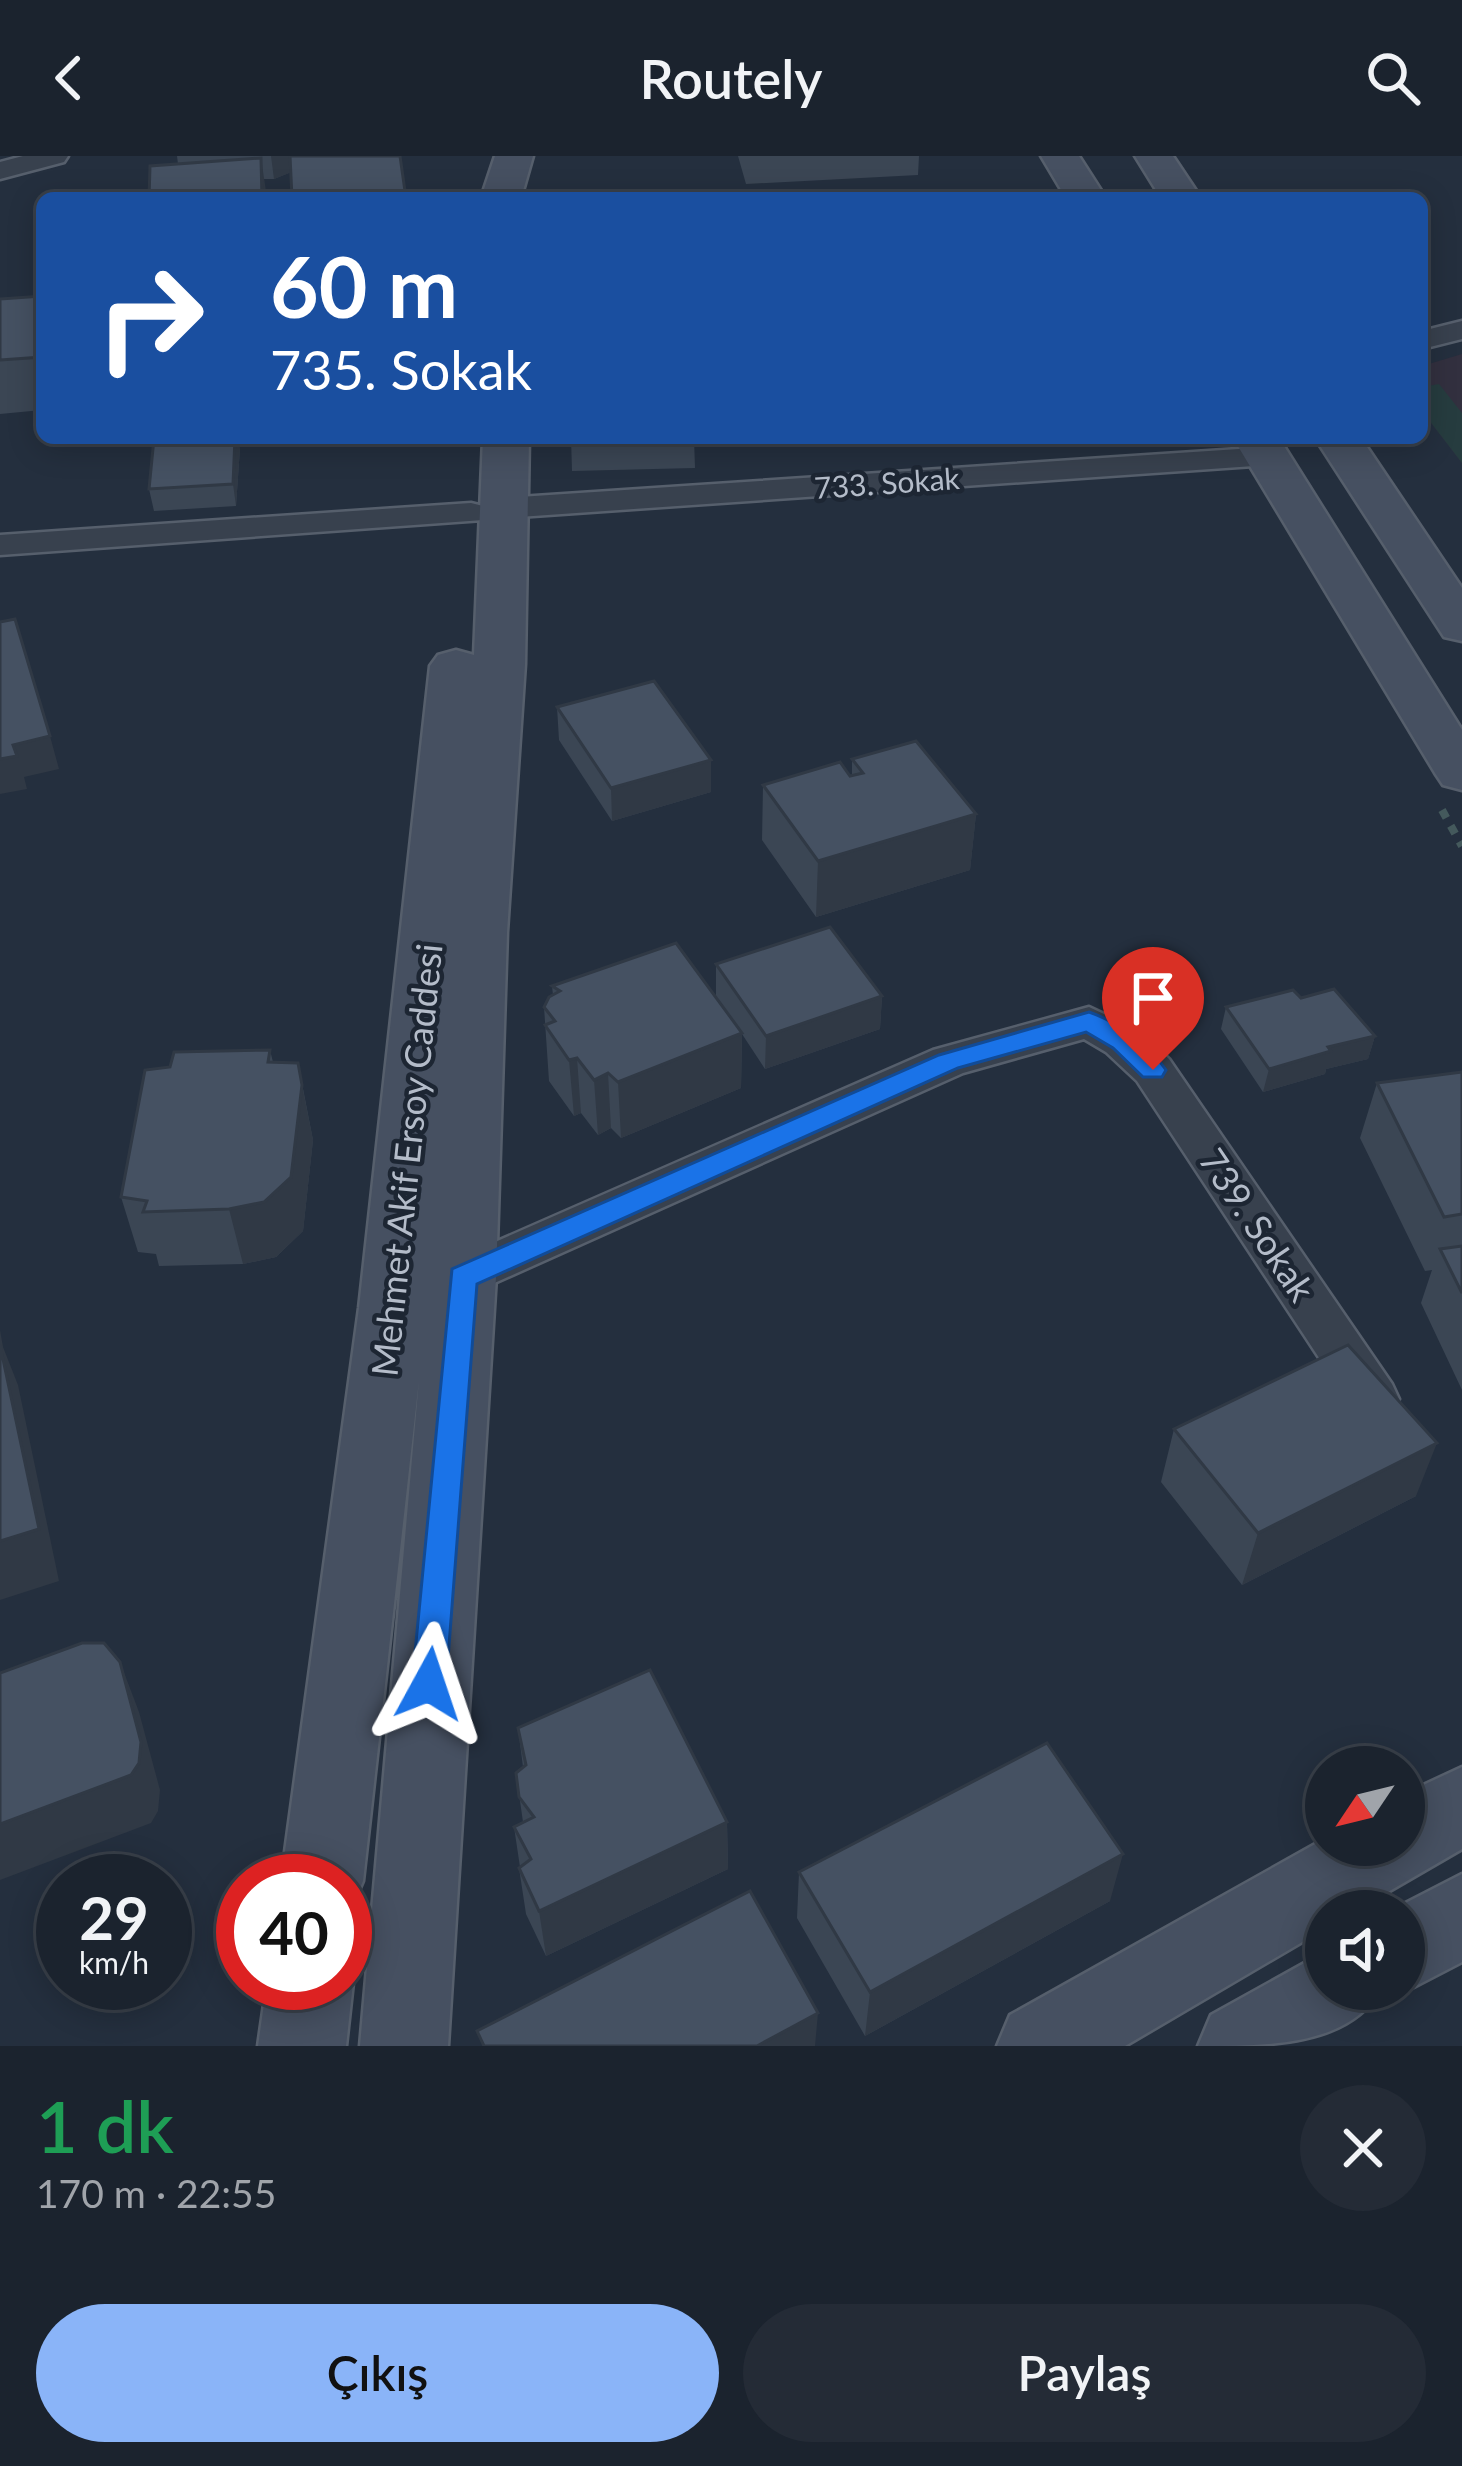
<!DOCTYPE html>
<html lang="tr">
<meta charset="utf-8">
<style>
:root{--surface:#1b232e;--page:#242b36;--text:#f1f3f6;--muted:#a0a4aa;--line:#39404a;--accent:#8ab4f8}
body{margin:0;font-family:Lato,sans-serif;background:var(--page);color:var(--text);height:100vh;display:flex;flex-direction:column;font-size:45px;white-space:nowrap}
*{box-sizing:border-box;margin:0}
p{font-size:39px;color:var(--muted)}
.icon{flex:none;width:66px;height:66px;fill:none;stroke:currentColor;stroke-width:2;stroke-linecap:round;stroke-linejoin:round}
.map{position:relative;height:1890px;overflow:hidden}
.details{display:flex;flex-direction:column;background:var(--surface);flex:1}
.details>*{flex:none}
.hud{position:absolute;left:36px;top:36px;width:1392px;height:252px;border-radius:18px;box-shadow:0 6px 30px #0003,0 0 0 3px var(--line);background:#1a4fa0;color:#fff;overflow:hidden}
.needle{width:78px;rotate:235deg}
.buttons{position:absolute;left:1305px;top:1590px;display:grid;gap:24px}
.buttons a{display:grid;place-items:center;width:120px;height:120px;border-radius:50%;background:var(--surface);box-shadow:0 6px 30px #0003,0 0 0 3px var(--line);font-size:60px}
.speed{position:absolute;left:36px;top:1698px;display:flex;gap:24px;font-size:60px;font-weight:700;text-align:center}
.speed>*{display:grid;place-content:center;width:156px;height:156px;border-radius:50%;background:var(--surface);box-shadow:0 6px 30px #0003,0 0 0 3px var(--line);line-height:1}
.speed small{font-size:30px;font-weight:400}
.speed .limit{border:18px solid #d22;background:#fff;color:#111}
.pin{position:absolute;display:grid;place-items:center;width:102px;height:102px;color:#fff;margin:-123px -51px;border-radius:50% 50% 50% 0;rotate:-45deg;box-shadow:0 0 12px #0007}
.pin .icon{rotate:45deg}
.me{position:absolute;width:132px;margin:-66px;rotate:5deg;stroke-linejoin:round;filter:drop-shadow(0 0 9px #0008)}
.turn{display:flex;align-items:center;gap:42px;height:252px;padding:0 36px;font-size:54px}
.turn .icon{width:156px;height:156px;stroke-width:2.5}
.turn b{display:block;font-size:84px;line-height:102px}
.round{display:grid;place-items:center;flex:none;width:126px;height:126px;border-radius:63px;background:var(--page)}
.overview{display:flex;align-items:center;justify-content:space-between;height:204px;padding:0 36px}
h1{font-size:72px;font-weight:600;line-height:90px;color:#1e9e55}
.cta{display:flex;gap:24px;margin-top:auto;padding:24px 36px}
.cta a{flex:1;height:138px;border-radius:72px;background:var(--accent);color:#111;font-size:48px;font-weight:600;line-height:138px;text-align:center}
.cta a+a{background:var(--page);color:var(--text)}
header{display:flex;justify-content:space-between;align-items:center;height:156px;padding:0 36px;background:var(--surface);font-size:54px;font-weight:600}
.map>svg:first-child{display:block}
.medical{fill:#32303f}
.green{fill:#263c3f}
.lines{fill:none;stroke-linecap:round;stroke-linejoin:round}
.street-casing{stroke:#565f6c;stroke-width:5}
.secondary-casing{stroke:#565f6c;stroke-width:5}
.path{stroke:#44595c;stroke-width:8;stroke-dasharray:9 9;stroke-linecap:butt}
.street{fill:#38414e;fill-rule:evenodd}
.secondary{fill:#465061;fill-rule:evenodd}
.wall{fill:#3b4654}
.shaded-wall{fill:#303945}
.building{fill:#455162;stroke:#303945;stroke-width:3}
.route{fill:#1a73e8;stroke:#114b97;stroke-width:3}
.labels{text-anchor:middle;stroke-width:9;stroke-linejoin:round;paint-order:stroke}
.far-street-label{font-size:30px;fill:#b4bcc9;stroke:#1d2633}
.street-label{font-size:36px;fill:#b4bcc9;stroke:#1d2633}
</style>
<header><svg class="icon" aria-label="back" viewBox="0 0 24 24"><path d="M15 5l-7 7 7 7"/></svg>Routely<svg class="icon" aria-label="search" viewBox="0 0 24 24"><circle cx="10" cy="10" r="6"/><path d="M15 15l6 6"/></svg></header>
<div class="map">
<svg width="1462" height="1890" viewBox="0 0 1462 1890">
<rect width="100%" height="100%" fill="#242f3e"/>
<path class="medical" d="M1462,198v109l-40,-52v-45z"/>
<path class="green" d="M1439,228l23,29v50l-40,-52v-24z"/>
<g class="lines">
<g class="street-casing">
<path id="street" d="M23,0h45l-4,6 -64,17v-17z
M1462,165v18l-40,10v-18z
M1269,291l17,10 -5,7 -777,54 -12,-3 -5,-7 5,-7 12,-3z
M471,347l12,3 5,7 -5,7 -483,35v-20z
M1089,851l49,23 31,29 223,325 7,15 -7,15 -18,6 -18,-6 -219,-333 -31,-29 -22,-13 -121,34 -484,217 -17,6 -17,-6 -7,-13 7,-13 488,-214z"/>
</g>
<g class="secondary-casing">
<path id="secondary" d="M495,0h38l-12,42h-40z
M1041,0h38l27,42h-40z
M1135,0h38l28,42h-40z
M483,282h46l-4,226 -18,268 -11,345 -48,769h-88l59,-666 -56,501 -12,28 -6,3v-31h-64l78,-573 71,-642 8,-11 18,-5 18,5z
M1233,282h46l183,292v60l-19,-5 -8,-12z
M1315,282h46l101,150v53l-18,-4z
M1462,1611v82l-107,62h-29v17l-201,118h-128l13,-31 316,-177v7h78v-51z
M1462,1718v88l-58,30 -7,-3h7v-78h-14z
M1326,1795v38h55c-32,57 -112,57 -183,57l13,-31z
M345,1808l8,19 -7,63h-88l9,-63h78z"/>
</g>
<path class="path" d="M1442,654l20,36"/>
<use href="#street" class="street"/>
<use href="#secondary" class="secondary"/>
</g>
<path class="wall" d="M177,0h223l-109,16 -17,7h-10l-86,-15z
M738,0h181l-1,19 -172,9z
M42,140v114l-42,4v-115z
M571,282h123l1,30 -123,3z
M240,292l-4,58 -82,5 -5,-22z
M557,551l154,85 -99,29 -53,-81z
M852,603l124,55 -6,56 -154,47 -54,-77 1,-55 89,-9z
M716,808l166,32 -2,33 -115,40 -23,-35 -1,54 -120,50 -10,-10 -13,7 -17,-22 -7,3 -25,-35 -5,-74 9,-12 -1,-9 164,11z
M1301,842l74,38 -7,23 -42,10 -1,5 -62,18 -42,-63 5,-22z
M270,894l3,12 25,1 15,77 -10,91 -27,26 -33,7 -84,2 -3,-12 -18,-2 -17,-55 49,-130z
M1462,916v318l-41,-87 11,-33 -7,1 -65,-133 17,-55z
M1174,1273l242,67 -174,89 -81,-103z
M518,1572l209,94 1,47 -182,87 -20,-42 -7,-46 1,-1 -6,-40 9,-5 -7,-49 7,-6z
M799,1716l311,29 -245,135 -68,-118z"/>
<path class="shaded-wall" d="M271,0h22l-1,16 -18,7z
M261,2l6,40h-5z
M235,282h3l2,10 -4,58 -3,-22z
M50,580l9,33 -35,8 3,12 -27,5v-35l13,-14z
M711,604v32l-99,29 -1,-33z
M976,658l-6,56 -154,47 2,-56z
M882,840l-2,33 -115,40 1,-33z
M742,877l-1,55 -120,50 -3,-56z
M1375,880l-7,23 -42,10 -1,5 -62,18 6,-23 59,-22z
M577,902l4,55 -7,3 -5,-56z
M608,917l3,55 -13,7 -4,-55z
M302,929l11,55 -10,91 -27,26 -33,7 -14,-55z
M0,1174l3,17 15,38 41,196 -59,19z
M1437,1287l-21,53 -174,89 16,-52z
M120,1506l19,50 21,78 -2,21 -7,12 -151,57v-56z
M727,1666l1,47 -182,87 -7,-45z
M1123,1698l-13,47 -245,135 5,-44z
M818,1857l-3,33h-58z"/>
<path class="building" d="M290,0h110l6,42h-114z
M261,2l1,40h-113l1,-32z
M42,140v61l-42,3v-61z
M154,282h81l-2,46 -84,5z
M15,463l35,117 -37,9 4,11 -17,3v-137z
M654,525l57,79 -100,28 -54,-81z
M916,585l60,73 -158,47 -55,-76 77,-23 10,14 13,-3 -11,-14z
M830,771l52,69 -116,40 -50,-72z
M676,787l66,90 -124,49 -10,-9 -14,7 -17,-22 -8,2 -24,-35 10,-4 -11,-14 5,-10 11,-6 -8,-5z
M1334,833l41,47 -47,11 3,4 -62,18 -43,-62 67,-17 8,8z
M270,894l-2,12 30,1 4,22 -11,92 -27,25 -35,7 -86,3 4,-11 -26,-4 24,-127 25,-3 4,-15z
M1462,916v142l-18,3 -67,-134z
M1462,1090v47l-22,-44z
M0,1189l39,184 -39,12z
M1348,1189l89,98 -179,90 -84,-104z
M82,1487h22l16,19 21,80 -2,21 -8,12 -131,49v-151z
M650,1514l77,152 -188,89 -20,-43 12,-9 -17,-32 20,-10 -15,-20 -3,-24 10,-8 -8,-37z
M1047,1587l76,111 -253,138 -71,-120z
M750,1735l68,122 -61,33h-273l-7,-15z"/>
<path class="route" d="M1089,856c29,10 60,33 77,58l-4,7h-19l-30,-29 -27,-16 -128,36 -481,216 -31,400 -5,11 -12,4 -12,-4 -5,-11 40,-415 487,-214z"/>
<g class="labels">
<g class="far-street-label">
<text transform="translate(887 328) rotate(-4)" y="10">733. Sokak</text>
</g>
<g class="street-label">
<text transform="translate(407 1004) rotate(-84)" y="13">Mehmet Akif Ersoy Caddesi</text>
<text transform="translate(1257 1069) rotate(56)" y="13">739. Sokak</text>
</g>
</g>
</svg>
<div class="buttons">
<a><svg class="needle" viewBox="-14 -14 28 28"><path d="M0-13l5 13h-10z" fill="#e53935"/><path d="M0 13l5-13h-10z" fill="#a0a4aa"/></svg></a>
<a><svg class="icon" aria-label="sound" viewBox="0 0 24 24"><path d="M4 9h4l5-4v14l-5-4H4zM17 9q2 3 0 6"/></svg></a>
</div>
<div class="speed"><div>29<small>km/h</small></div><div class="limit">40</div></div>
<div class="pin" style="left:1153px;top:914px;background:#d93025"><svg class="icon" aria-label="arrive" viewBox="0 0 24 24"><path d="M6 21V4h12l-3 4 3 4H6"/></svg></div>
<svg class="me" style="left:429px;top:1528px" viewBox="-20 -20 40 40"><path d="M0-17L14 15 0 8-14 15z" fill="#1a73e8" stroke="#fff" stroke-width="4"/></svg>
<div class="hud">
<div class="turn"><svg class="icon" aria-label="right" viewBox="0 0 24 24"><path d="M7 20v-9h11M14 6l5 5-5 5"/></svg><div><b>60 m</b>735. Sokak</div></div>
</div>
</div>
<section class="details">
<div class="overview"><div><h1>1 dk</h1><p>170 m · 22:55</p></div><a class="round"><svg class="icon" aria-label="close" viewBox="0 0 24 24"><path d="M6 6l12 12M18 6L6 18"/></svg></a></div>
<div class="cta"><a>Çıkış</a><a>Paylaş</a></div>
</section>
